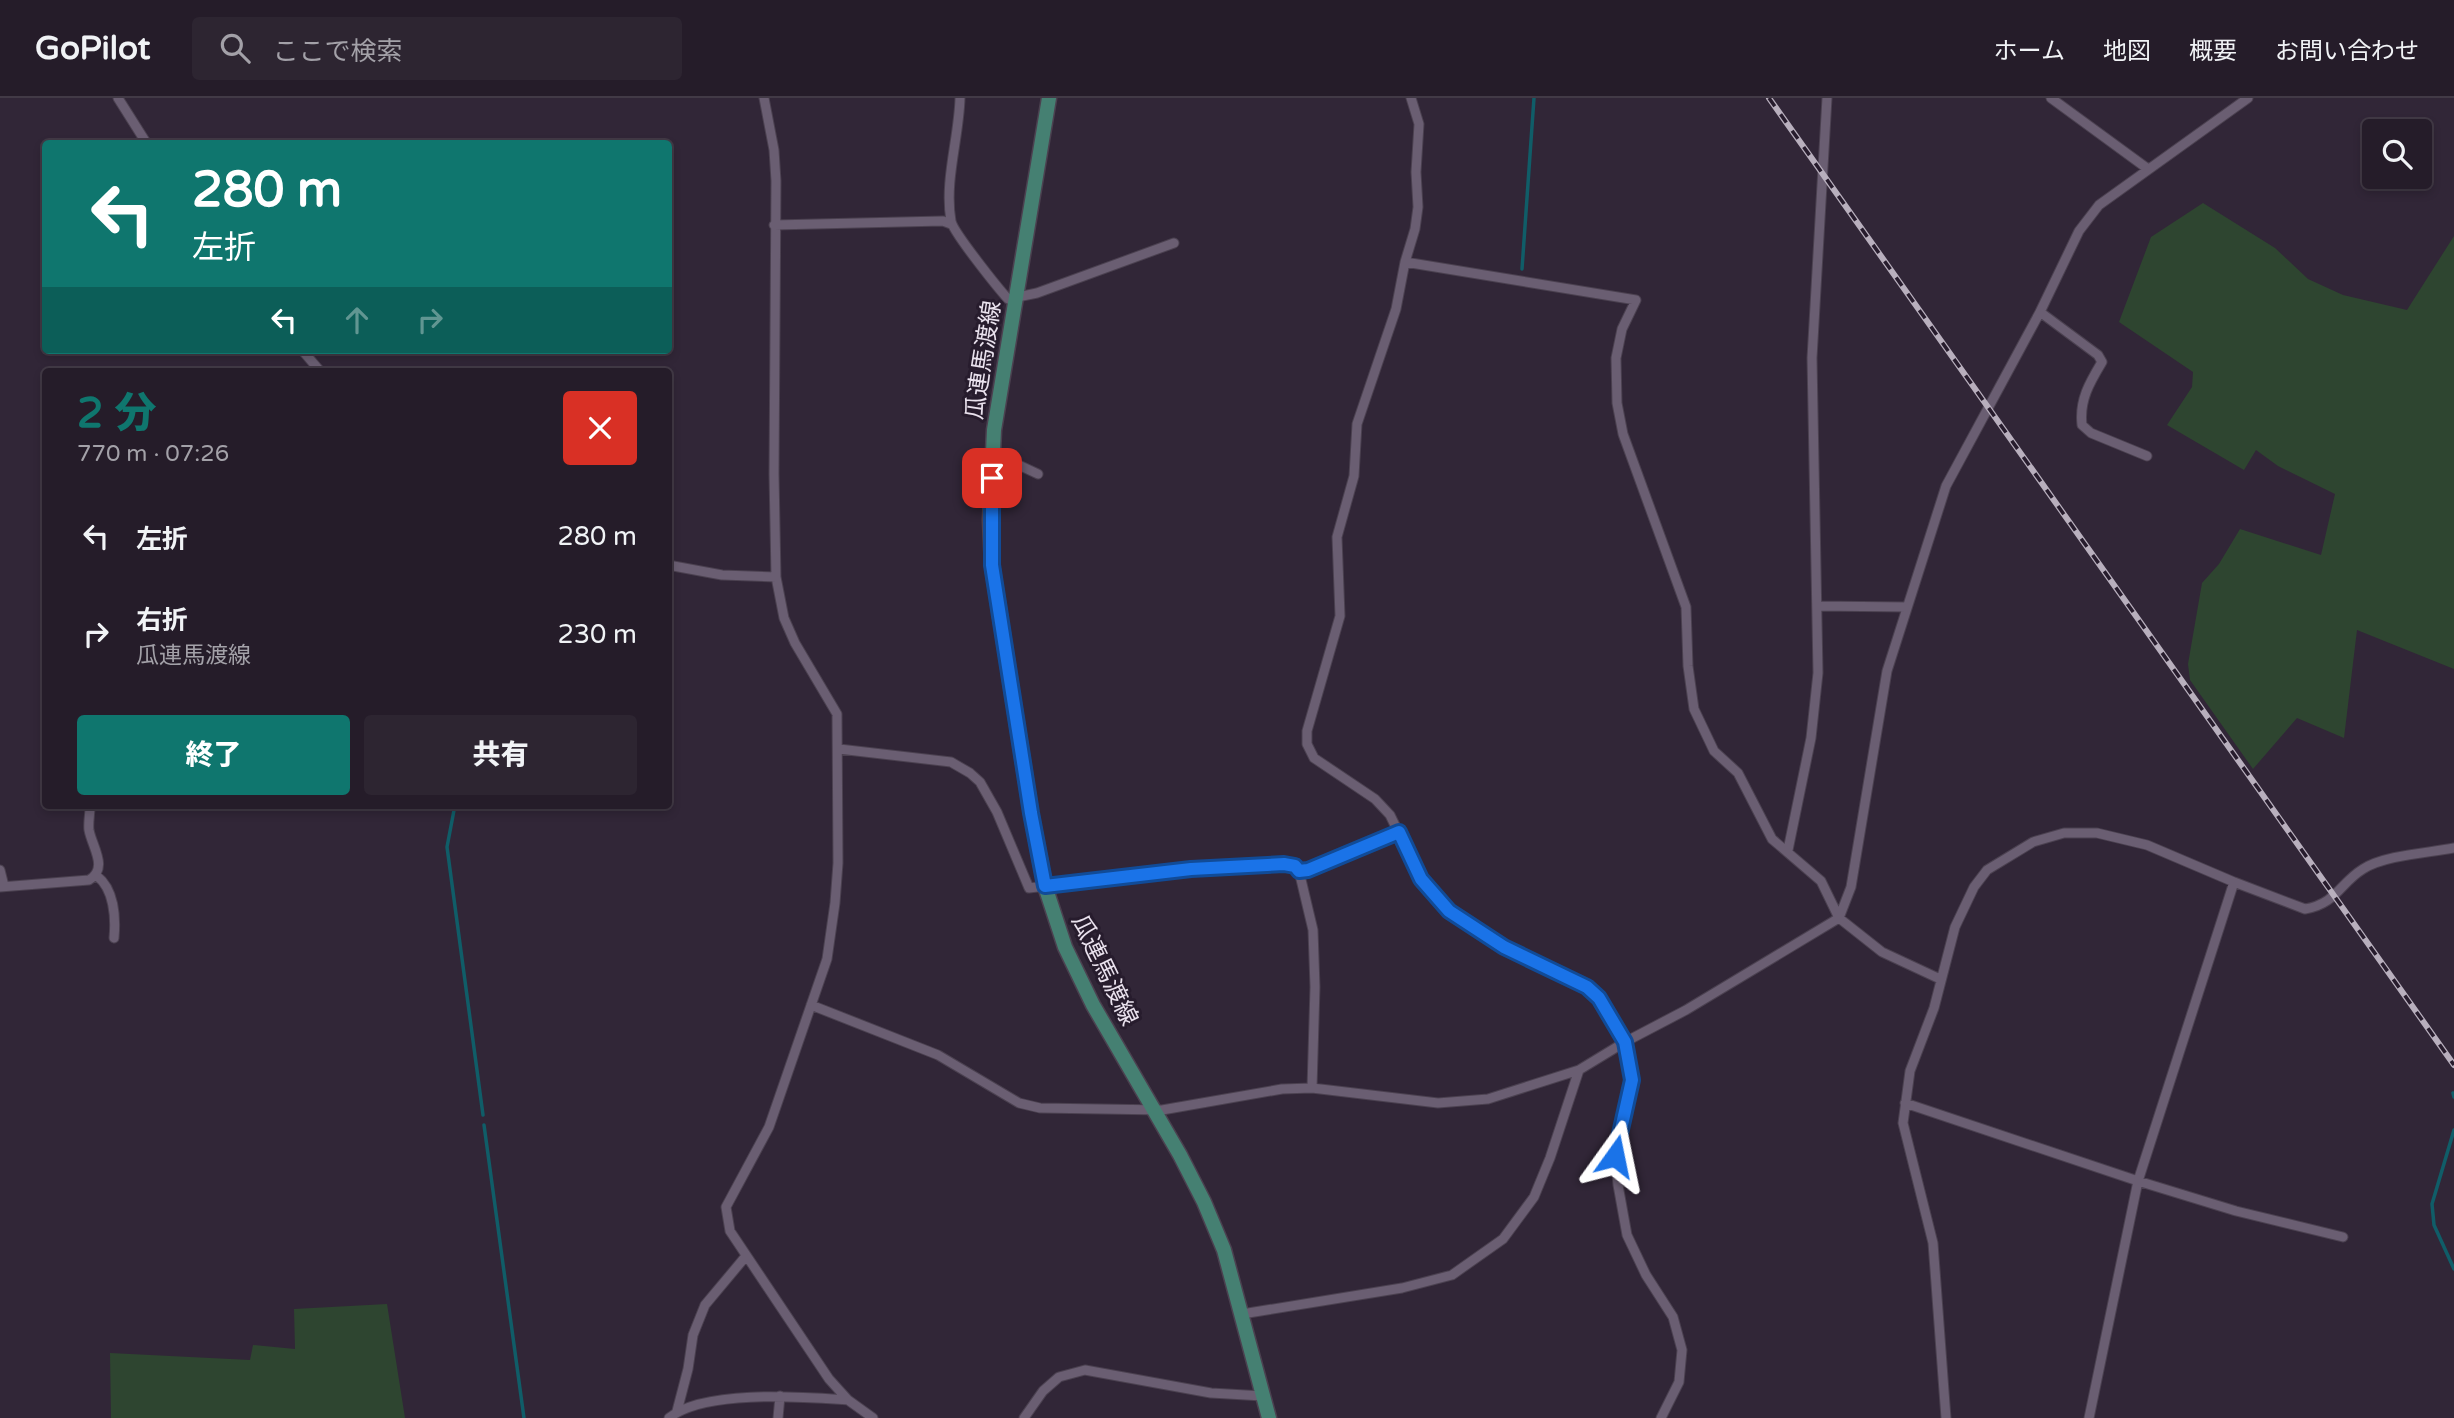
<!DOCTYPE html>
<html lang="ja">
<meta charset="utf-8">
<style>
:root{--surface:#251c29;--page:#2d2531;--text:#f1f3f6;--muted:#a3a1a8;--line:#423a46;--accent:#0f766e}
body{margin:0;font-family:"Varela Round","Noto Sans JP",sans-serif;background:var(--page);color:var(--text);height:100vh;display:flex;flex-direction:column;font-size:26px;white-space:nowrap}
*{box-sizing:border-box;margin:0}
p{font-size:23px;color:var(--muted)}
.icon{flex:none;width:38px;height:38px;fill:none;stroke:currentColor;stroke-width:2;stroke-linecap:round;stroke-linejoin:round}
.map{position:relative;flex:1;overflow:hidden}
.drawer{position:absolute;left:42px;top:270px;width:630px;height:441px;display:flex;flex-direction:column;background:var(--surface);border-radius:7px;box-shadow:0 4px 10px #0003,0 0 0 2px var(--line)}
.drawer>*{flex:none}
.banner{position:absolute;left:42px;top:42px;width:630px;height:214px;border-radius:7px;box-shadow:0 4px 10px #0003,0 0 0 2px var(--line);background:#0f766e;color:#fff;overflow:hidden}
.controls{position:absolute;left:2362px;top:21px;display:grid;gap:14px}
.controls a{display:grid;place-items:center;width:70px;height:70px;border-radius:7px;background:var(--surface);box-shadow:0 4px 10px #0003,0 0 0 2px var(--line);font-size:35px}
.pin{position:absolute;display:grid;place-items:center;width:60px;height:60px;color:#fff;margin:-30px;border-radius:14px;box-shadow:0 4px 10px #0006}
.me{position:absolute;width:77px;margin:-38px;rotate:12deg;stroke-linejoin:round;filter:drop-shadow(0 0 5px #0008)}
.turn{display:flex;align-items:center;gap:24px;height:147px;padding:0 35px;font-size:32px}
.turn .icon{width:91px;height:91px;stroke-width:2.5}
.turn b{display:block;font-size:49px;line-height:60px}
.lanes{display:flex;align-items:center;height:66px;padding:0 35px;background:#0003;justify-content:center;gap:35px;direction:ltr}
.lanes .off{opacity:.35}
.round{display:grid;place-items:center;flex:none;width:74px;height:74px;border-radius:7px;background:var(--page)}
.head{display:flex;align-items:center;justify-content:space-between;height:119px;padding:0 35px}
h1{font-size:42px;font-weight:800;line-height:52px;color:var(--accent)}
.cta{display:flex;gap:14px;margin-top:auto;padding:14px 35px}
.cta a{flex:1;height:80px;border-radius:7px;background:var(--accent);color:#fff;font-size:28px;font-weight:800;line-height:80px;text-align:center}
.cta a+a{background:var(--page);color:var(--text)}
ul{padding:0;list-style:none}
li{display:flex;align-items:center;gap:21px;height:98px;padding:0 35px}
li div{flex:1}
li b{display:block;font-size:26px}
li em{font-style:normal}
header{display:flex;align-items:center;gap:42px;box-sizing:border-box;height:98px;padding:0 35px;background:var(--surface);border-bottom:2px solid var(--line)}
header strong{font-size:33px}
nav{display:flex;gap:38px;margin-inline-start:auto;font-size:24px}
.search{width:490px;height:63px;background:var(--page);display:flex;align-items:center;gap:18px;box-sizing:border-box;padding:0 24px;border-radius:7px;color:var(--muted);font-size:26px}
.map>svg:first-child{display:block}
.green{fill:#2e4530}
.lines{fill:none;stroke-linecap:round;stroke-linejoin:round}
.stream{stroke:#105d68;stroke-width:3.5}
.minor-casing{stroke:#4b4150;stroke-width:11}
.primary-casing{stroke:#4b4150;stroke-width:17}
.minor{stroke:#6a5e72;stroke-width:9}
.primary{stroke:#458072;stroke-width:14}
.rail-casing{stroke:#b8afbd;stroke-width:6}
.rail{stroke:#271c2d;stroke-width:3.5;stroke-dasharray:10;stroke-linecap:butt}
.route-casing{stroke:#114b97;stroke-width:18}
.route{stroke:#1a73e8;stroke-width:12}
.labels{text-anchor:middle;stroke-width:6;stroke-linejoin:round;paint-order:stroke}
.street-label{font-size:24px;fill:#eae2ee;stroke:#271c2d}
</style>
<header>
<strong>GoPilot</strong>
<div class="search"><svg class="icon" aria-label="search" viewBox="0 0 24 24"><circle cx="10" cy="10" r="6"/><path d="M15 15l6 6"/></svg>ここで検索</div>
<nav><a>ホーム</a><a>地図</a><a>概要</a><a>お問い合わせ</a></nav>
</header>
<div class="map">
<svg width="2454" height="1320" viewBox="0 0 2454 1320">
<rect width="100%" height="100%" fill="#312637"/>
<path class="green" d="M2203,105l72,45 33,31 35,16 64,15 47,-74v433l-97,-39 -13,108 -47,-20 -44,51 -63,-89 -2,-16 14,-81 17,-19 21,-35 81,26 14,-61 -57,-28 -22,-16 -12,20 -77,-45 25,-38 1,-15 -74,-50 32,-85z
M387,1206l18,114h-294l-1,-65 140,7 3,-15 42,4 -1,-40z"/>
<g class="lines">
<path class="stream" d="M1522,171l12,-171
M455,707l-8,42 36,268
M2453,995l1,4
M484,1027l40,293
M2454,1032l-22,74 2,21 20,44"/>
<g class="minor-casing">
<path id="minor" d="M118,0l29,46
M764,0l10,52 2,31 -2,293 2,103 8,41 11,25 42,71 1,149 -3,40 -8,56 -58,168 -43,80 4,24 99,148 19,21 25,18
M960,0c-1,40 -16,83 -9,123 2,11 47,67 57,78l29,-6 137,-50
M1411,0l8,26 -3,48 2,35 -3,22 -10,33 -9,47 -39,115 -3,52 -17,61 3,79 -33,115v13l7,14 61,41 15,16 31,64 28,32 55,36 38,20 45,20 12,11 26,44 7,38 -17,76 3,29 9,50 19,40 27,42 9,33 -3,32 -18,36
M2051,0l97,71
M774,127l169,-4 8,3
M1405,164l231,38 -14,29 -6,29 1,45 6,31 63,173 2,59 6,43 20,42 24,22 34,66 49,42 18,37 43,34 58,27
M2040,214l58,43 4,7c-12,20 -23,38 -20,63l9,8 56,23
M302,252l18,21
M992,358l18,5 28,13
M668,467l54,10 54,2
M1817,508l90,1
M839,651l112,13 19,11 10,9 17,30 32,76 162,-19 93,-5 11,2 4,5 14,59 2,57 -3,101
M1788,752l23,-112 7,-65 -6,-315 15,-260
M0,772l4,16
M1299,773l9,-1 91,-38
M97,778c17,13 19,41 17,62
M0,789l89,-7c20,-12 3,-33 0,-50 -1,-7 1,-16 1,-23l5,-2
M811,907l127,50 81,48 21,5 122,2 120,-21 30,-1 126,15 50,-4 91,-29 46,-28 61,-32 153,-92 12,-31 36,-216 59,-185 94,-174 39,-81 20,-26 149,-107
M1905,1005l233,78 98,30 107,26
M1242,1216l160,-26 50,-13 51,-36 31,-42 16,-39 29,-88
M677,1313l11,-42 5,-34 12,-30 41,-49
M669,1320c35,-29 134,-21 179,-18
M778,1320l2,-22
M1024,1320l19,-27 16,-14 26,-7 126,23 52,3
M1946,1320l-13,-175 -30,-120 7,-52 24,-63 21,-81 19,-40 13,-17 46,-28 31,-9h33l50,12 87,37 71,27c31,-5 35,-26 58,-40 22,-14 65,-16 91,-21
M2089,1320l49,-237 96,-299"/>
</g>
<g class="primary-casing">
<path id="primary" d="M1049,0l-55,332 -4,90 2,45 39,248 14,73 20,61 28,58 87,150 24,47 20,48 45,168"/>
</g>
<use href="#minor" class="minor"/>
<use href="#primary" class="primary"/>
<g class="rail-casing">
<path id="rail" d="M1769,0l685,967"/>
</g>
<use href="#rail" class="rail"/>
</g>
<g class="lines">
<g class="route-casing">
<path id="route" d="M992,380v87l39,248 14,73 146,-17 93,-5 11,2 4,5 9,-1 91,-38 22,47 28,32 55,36 83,40 12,11 26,44 7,38 -17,76"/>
</g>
<use href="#route" class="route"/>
</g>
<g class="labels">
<g class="street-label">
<text transform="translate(983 262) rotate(-81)" y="8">瓜連馬渡線</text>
<text transform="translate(1105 872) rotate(64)" y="8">瓜連馬渡線</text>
</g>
</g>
</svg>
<div class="controls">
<a><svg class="icon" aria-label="search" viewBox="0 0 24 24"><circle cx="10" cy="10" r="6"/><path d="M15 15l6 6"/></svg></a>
</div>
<div class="pin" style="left:992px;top:380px;background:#d93025"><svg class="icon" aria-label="arrive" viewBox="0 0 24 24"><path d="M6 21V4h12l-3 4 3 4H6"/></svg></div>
<svg class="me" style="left:1615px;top:1058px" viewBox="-20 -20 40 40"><path d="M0-17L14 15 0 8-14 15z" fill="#1a73e8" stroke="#fff" stroke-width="4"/></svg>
<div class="banner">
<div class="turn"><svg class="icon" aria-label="left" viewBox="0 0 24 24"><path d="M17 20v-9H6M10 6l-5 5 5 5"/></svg><div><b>280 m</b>左折</div></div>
<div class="lanes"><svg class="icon" aria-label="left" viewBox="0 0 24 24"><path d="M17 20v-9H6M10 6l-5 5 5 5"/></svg><svg class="icon off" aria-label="ahead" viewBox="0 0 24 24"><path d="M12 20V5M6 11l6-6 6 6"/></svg><svg class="icon off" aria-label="right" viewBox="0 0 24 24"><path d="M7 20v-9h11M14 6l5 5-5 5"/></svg></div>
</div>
<section class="drawer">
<div class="head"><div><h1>2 分</h1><p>770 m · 07:26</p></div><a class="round" style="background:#d93025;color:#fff"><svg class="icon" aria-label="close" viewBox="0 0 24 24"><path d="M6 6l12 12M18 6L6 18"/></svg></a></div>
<ul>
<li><svg class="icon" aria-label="left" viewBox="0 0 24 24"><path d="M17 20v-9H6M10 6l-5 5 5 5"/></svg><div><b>左折</b></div><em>280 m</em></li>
<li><svg class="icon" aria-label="right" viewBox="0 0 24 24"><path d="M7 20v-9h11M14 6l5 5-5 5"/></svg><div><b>右折</b><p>瓜連馬渡線</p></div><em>230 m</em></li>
</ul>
<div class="cta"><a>終了</a><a>共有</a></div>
</section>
</div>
